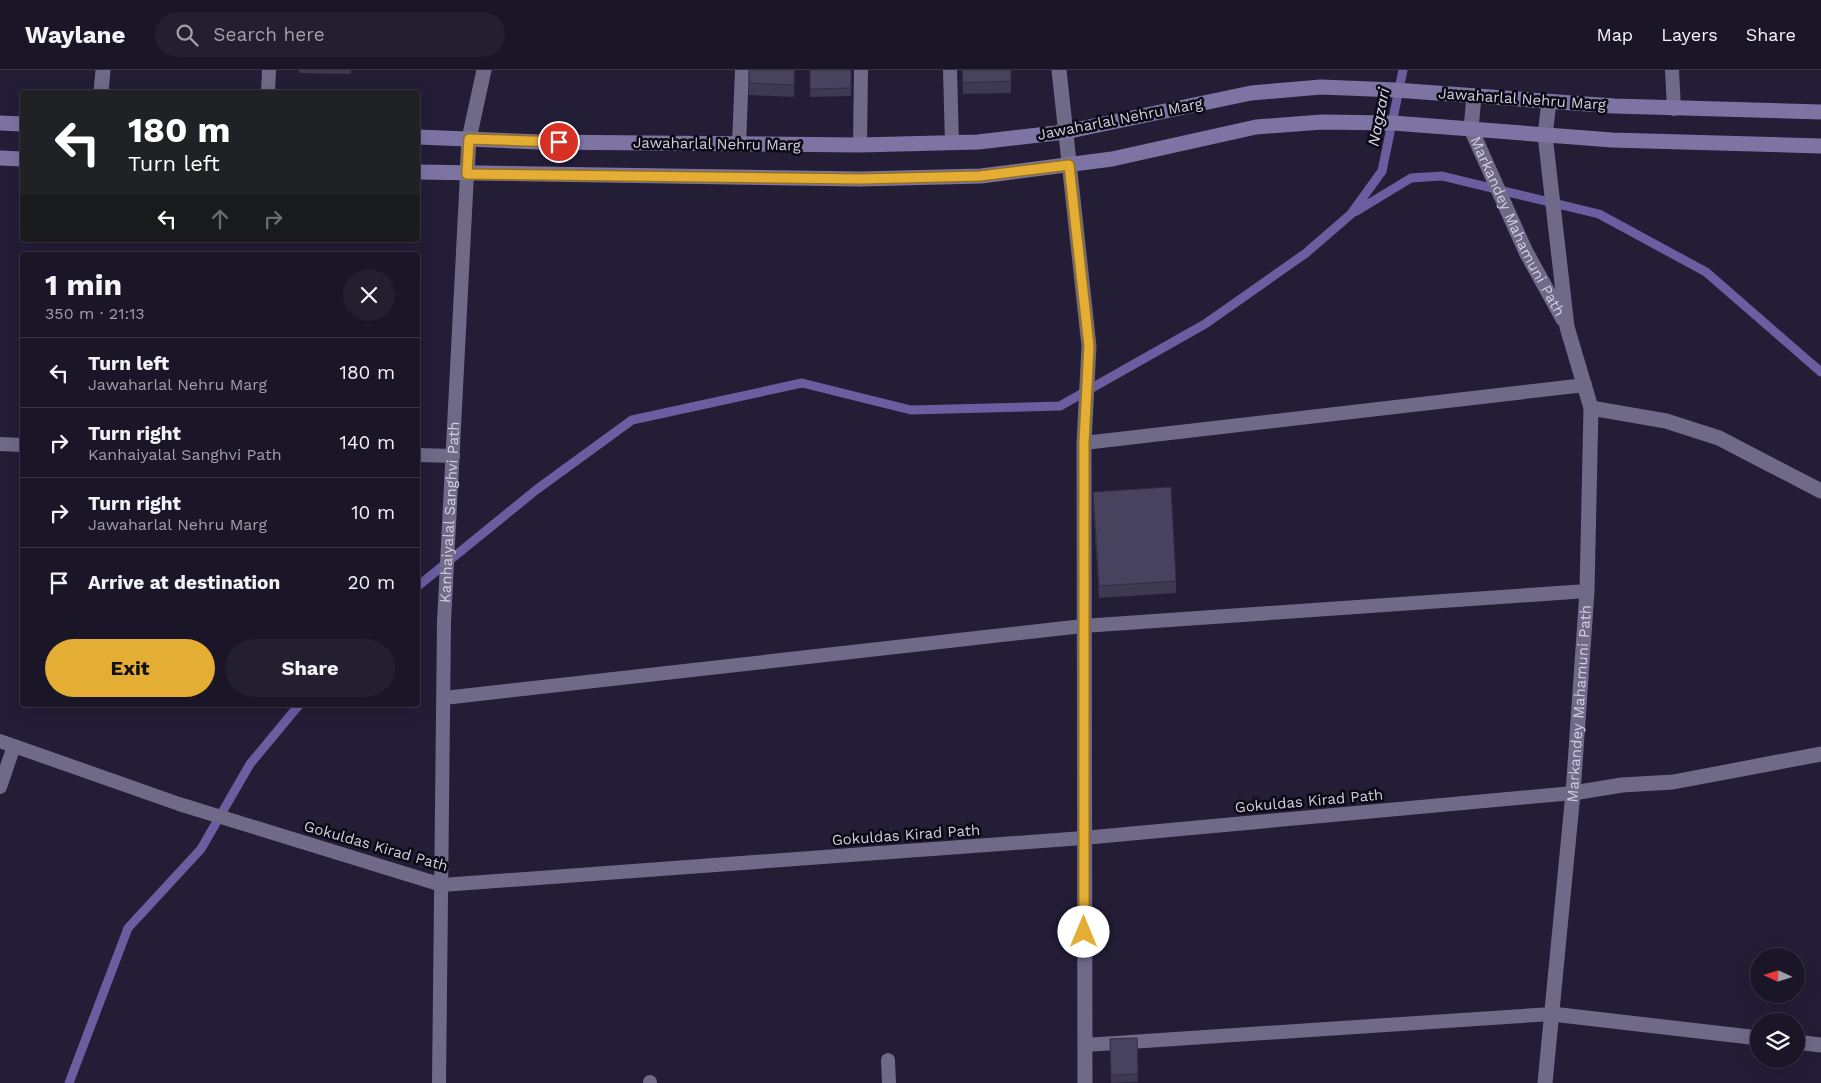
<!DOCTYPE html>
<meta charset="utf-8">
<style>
:root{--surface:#1a1628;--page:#231f30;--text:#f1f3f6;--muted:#9f9fa8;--line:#383545;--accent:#e4ae35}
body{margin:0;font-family:"Work Sans",sans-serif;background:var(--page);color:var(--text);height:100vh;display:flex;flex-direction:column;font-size:19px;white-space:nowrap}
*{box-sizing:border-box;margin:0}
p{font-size:16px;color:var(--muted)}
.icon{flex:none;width:28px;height:28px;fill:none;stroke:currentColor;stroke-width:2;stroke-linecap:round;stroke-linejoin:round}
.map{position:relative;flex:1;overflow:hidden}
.drawer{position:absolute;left:20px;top:182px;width:400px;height:455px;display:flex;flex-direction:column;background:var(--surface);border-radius:5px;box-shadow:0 5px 20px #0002,0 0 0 1px var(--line)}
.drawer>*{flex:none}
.hud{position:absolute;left:20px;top:20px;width:400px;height:152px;border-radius:5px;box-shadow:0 5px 20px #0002,0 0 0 1px var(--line);background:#202124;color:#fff;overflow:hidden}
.needle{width:32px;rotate:274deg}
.buttons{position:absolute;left:1750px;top:878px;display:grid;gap:10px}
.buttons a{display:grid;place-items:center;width:55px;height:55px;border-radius:50%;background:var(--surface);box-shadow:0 5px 20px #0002,0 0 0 1px var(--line);font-size:25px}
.pin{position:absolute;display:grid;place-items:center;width:42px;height:42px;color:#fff;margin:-21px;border:2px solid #fff;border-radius:50%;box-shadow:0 1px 5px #0007}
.me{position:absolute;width:55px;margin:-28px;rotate:0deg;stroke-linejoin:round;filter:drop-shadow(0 0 4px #0008)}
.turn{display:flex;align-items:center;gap:18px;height:105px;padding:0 25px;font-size:22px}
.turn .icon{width:65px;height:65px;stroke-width:2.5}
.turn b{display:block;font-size:35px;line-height:42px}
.lanes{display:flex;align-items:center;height:48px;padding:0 25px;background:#0003;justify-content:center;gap:25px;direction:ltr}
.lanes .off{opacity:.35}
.round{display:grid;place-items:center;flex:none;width:52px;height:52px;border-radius:26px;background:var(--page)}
.headline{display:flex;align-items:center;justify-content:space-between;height:85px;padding:0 25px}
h1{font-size:30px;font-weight:700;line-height:38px}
.button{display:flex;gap:10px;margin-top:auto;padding:10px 25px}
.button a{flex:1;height:58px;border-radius:30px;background:var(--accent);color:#111;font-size:20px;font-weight:700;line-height:58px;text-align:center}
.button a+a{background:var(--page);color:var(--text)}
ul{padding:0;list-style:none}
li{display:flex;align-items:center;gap:15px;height:70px;padding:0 25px;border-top:1px solid var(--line)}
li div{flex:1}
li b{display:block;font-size:19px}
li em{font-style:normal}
header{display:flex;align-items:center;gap:30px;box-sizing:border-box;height:70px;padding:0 25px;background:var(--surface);border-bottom:1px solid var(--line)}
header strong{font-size:24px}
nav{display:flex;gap:28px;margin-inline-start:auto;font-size:18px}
.search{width:350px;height:45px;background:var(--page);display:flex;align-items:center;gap:12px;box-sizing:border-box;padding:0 18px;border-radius:28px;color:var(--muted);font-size:19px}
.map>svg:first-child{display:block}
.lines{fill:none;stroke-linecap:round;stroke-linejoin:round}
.stream{stroke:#6c5ca0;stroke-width:9}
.service{stroke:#6f6a87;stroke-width:14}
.minor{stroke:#6f6a87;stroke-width:15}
.primary{stroke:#7d74a4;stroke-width:15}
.wall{fill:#3d3950}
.building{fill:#47425d;stroke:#322e41}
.route-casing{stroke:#947122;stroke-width:12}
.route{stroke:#e4ae35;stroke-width:9}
.labels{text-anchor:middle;stroke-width:5;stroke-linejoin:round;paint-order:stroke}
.street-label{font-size:15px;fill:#d1cfdf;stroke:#0c0914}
.water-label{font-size:16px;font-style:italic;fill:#dfdcf0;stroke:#0c0914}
</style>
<header>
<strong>Waylane</strong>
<div class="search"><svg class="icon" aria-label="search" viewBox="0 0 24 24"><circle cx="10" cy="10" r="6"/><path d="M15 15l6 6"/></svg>Search here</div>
<nav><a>Map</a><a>Layers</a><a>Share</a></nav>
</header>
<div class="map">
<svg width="1821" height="1013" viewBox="0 0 1821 1013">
<rect width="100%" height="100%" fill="#231d36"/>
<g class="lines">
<path class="stream" d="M1355,142l56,-34 31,-2 157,38 107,58 115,100
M418,516l118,-96 96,-70 170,-37 109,27 149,-4 145,-82 101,-71 45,-39 31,-43 21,-101
M69,1013l59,-155 73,-79 49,-85 49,-59"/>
<g class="service">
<path d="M950,0l2,73"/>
<path d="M1672,0l2,39"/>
<path d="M268,22l1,-22"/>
<path d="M739,74l3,-74"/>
<path d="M860,75l1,-75"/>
<path d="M1084,373l501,-58"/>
<path d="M0,374l22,1"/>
<path d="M418,385l35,1"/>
<path d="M444,628l639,-72 504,-35"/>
<path d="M0,671l179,63 263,81 641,-47 490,-45"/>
<path d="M0,717l14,-41"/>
<path d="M1085,975l467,-31"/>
<path d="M888,990l1,23"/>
<path id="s1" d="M439,1013l5,-461 23,-448"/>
<path d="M650,1013v-1"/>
</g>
<g class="minor">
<path d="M1059,0l30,276 -5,97 1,640"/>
<path d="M101,22l2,-22"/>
<path id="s2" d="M1474,26l-3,33 55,123 37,67"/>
<path d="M467,104l2,-35 15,-69"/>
<path d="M1591,338l75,13 53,17 102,53"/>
<path d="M1573,723l49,-8 51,-3 148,-28"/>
<path d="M1552,944l207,24"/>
<path d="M1796,972l25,3"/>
<path id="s3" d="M1545,1013l28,-290 14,-202 4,-183 -24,-81 -22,-192 4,-33"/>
</g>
<path class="primary" d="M0,53l22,1
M418,67l121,5 321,3 118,-3 87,-10 186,-39 70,-6 74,3 219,16 207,6
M0,88l22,1
M418,102l442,7 121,-3 131,-17 144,-32 66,-5 71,1 219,17 209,6"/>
</g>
<path class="wall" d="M299,0h52v4l-52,-1z
M749,0h46l-1,27 -45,-2z
M810,0h41v26l-41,1z
M962,0h49v23l-48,1z
M1093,422l83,89v12l-77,5 -6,-94z
M1137,968l1,44 -27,1 -1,-44z"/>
<path class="building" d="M749,0h45v15l-45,-2z
M810,0h41v18l-41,1z
M962,0h49v11l-48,2z
M1171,417l5,94 -77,5 -6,-94z
M1137,968l1,36 -27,1 -1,-36z"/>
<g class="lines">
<g class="route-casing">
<path id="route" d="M559,72l-90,-3 -2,35 393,5 120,-3 89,-11 20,181 -5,97v489"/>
</g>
<use href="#route" class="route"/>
</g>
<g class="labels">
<g class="street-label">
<text transform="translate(1522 29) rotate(4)" y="5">Jawaharlal Nehru Marg</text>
<text transform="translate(1120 49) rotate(-11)" y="5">Jawaharlal Nehru Marg</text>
<text transform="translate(717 74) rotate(1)" y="5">Jawaharlal Nehru Marg</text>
<text dy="5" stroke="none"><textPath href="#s2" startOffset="141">Markandey Mahamuni Path</textPath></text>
<text dy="5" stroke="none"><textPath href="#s1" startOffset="571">Kanhaiyalal Sanghvi Path</textPath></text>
<text dy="5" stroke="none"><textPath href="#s3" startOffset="381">Markandey Mahamuni Path</textPath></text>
<text transform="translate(1309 731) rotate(-5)" y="5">Gokuldas Kirad Path</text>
<text transform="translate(906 765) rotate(-4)" y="5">Gokuldas Kirad Path</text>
<text transform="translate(376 776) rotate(16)" y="5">Gokuldas Kirad Path</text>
</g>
<g class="water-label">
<text transform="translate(1378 47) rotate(-79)" y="6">Nagzari</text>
</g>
</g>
</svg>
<div class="buttons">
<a><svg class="needle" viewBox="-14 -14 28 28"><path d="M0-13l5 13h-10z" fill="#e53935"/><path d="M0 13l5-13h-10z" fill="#9f9fa8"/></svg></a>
<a><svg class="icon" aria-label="layers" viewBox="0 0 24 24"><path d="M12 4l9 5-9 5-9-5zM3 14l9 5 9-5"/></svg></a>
</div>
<div class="pin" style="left:559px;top:72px;background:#d93025"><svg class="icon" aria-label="arrive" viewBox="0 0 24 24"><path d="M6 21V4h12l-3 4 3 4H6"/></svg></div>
<svg class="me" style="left:1084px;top:862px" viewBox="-20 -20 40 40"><circle r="19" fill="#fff"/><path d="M0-13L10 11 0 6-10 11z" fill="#e4ae35"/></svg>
<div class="hud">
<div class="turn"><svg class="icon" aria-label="left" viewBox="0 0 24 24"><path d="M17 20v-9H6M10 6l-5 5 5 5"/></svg><div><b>180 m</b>Turn left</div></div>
<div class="lanes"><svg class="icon" aria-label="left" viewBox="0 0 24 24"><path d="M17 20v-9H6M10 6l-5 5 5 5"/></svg><svg class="icon off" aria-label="ahead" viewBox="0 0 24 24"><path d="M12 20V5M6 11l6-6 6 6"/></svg><svg class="icon off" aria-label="right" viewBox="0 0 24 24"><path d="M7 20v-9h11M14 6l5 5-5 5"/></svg></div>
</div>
<section class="drawer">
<div class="headline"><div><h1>1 min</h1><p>350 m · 21:13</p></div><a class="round"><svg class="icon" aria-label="close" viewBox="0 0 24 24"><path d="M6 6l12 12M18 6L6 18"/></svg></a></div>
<ul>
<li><svg class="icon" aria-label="left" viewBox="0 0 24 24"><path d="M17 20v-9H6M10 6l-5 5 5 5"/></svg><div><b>Turn left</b><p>Jawaharlal Nehru Marg</p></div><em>180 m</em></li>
<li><svg class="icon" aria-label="right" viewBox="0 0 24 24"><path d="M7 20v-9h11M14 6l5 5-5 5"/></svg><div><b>Turn right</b><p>Kanhaiyalal Sanghvi Path</p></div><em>140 m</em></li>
<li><svg class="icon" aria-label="right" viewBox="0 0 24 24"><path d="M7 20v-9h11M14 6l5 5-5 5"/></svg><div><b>Turn right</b><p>Jawaharlal Nehru Marg</p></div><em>10 m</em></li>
<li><svg class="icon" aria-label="arrive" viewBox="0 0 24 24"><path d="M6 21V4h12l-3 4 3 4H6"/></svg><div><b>Arrive at destination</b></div><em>20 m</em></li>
</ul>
<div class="button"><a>Exit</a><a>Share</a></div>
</section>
</div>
